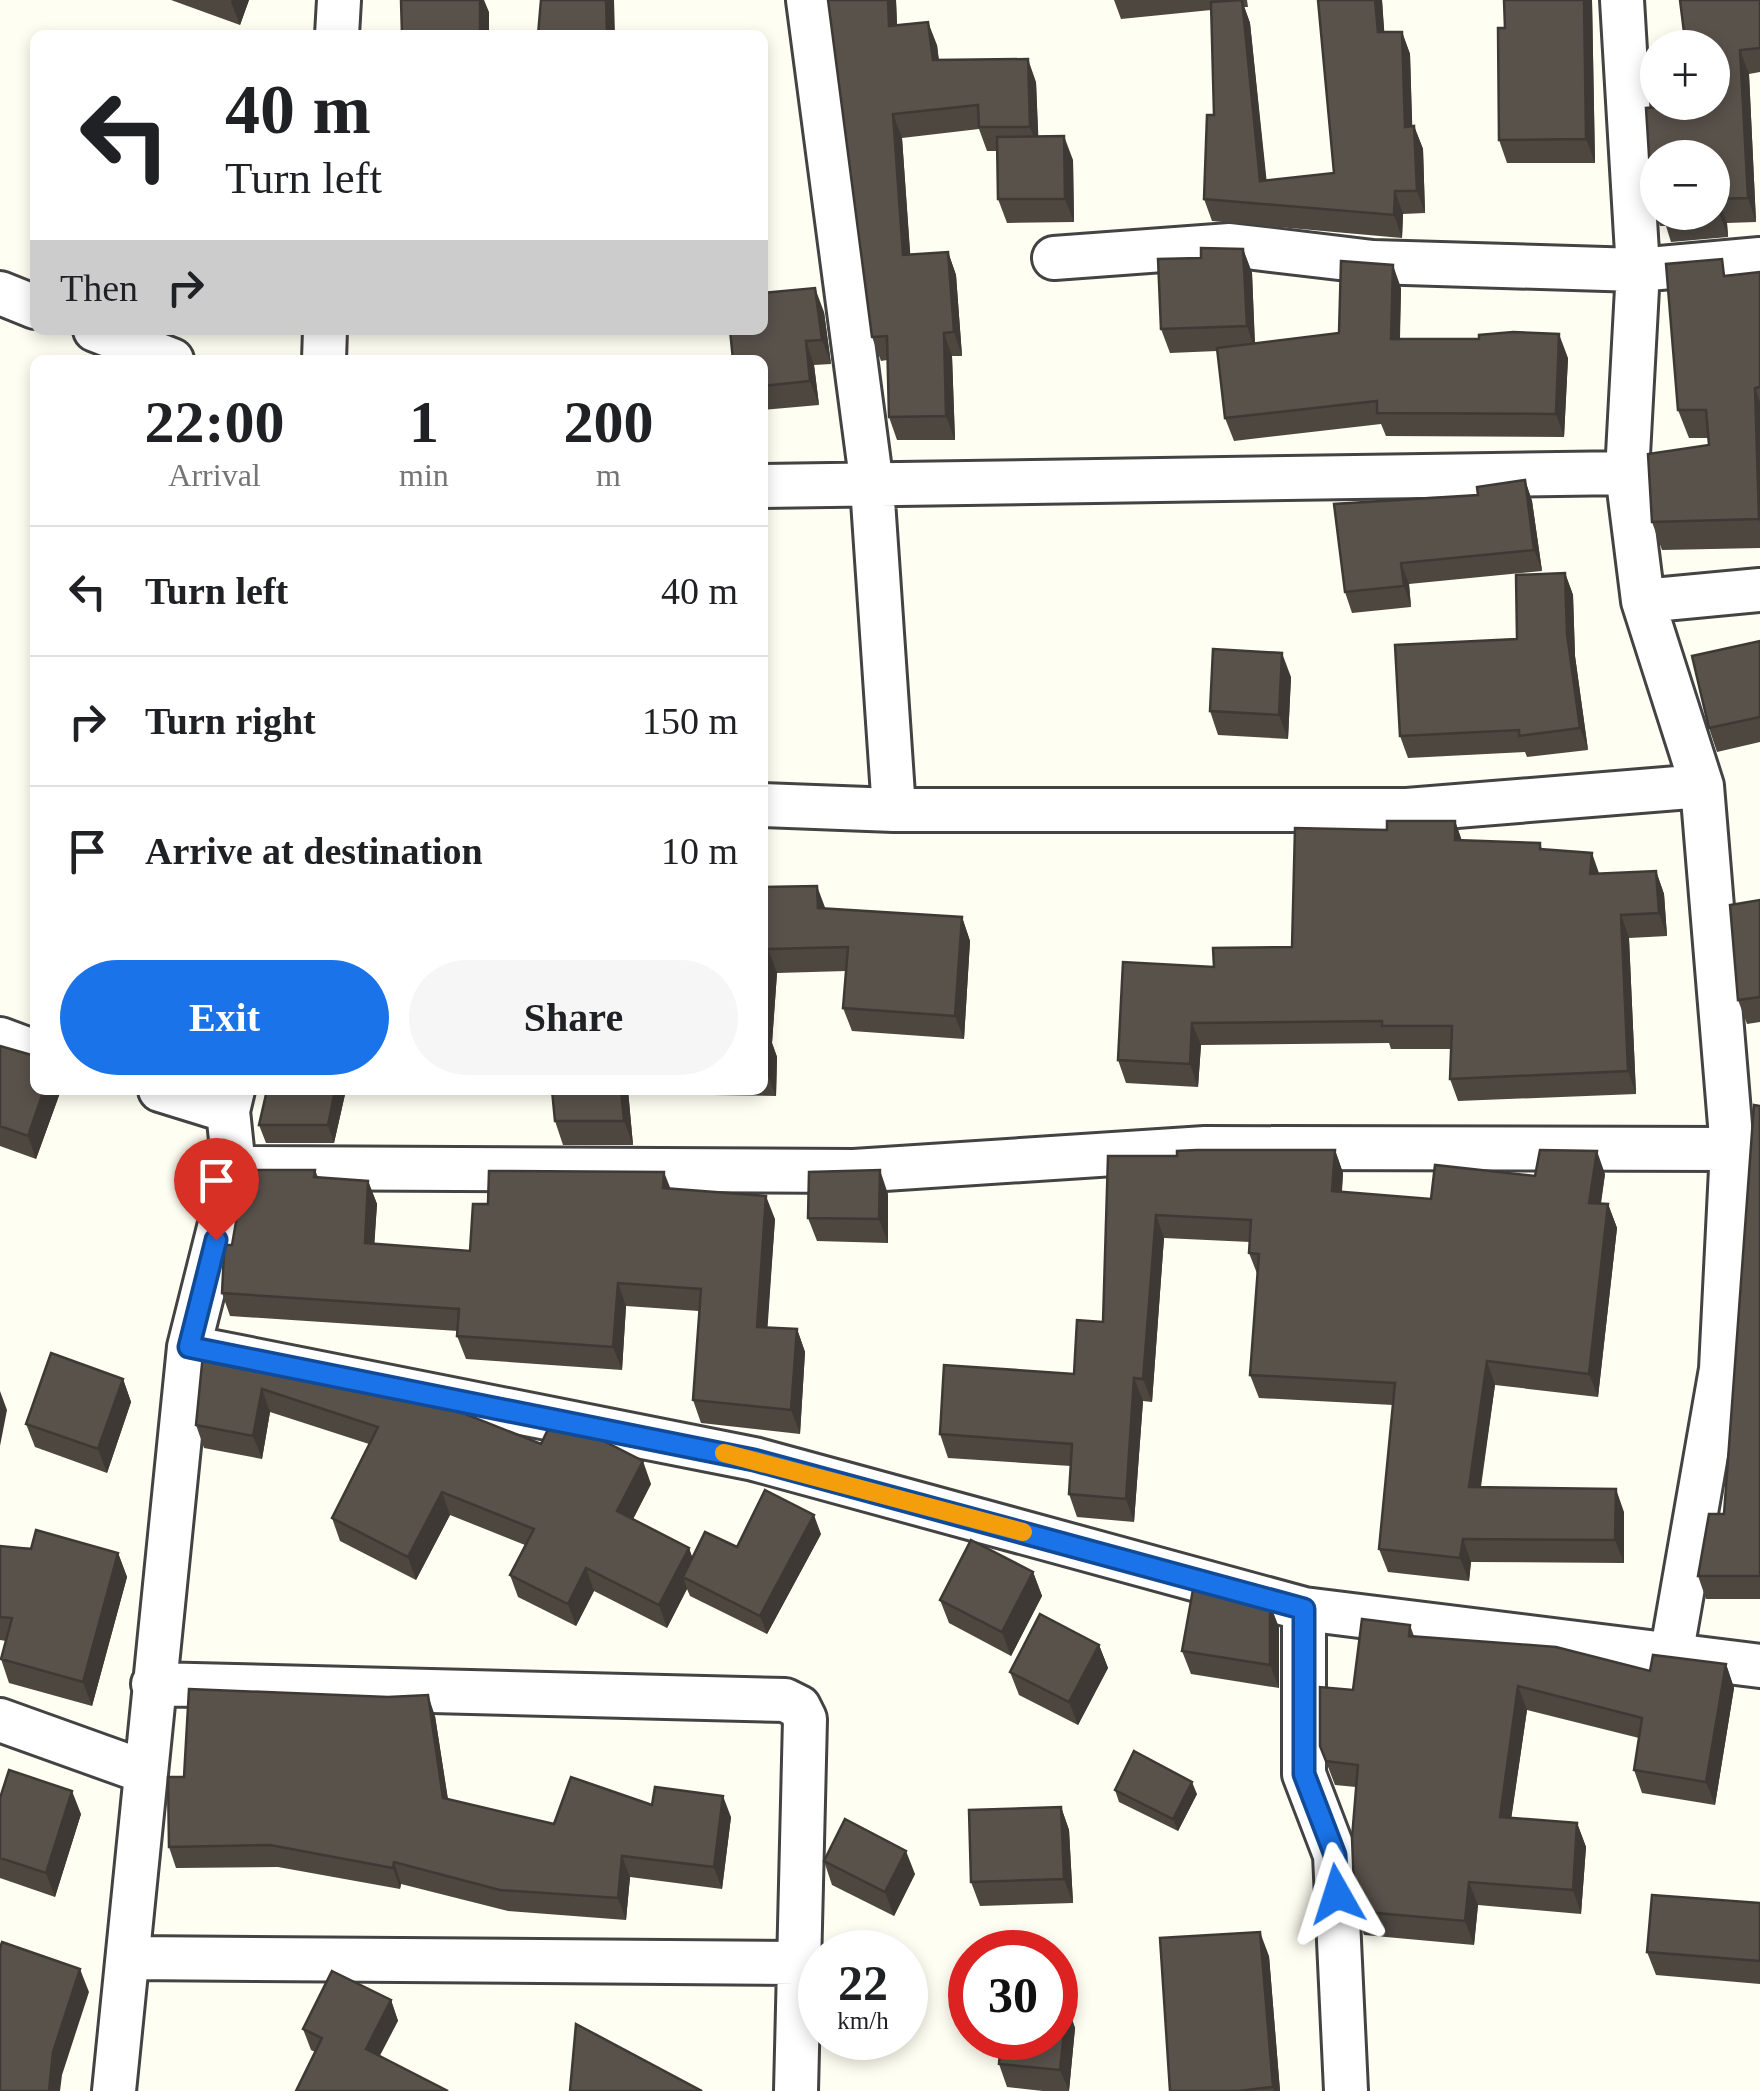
<!DOCTYPE html>
<meta charset="utf-8">
<style>
:root{--surface:#fff;--page:#f6f6f6;--text:#202124;--muted:#757577;--line:#e0e0e0;--accent:#1a73e8}
body{margin:0;font-family:Georgia,serif;background:var(--page);color:var(--text);height:100vh;display:flex;flex-direction:column;font-size:38px;white-space:nowrap}
*{box-sizing:border-box;margin:0}
p{font-size:32px;color:var(--muted)}
.icon{flex:none;width:55px;height:55px;fill:none;stroke:currentColor;stroke-width:2;stroke-linecap:round;stroke-linejoin:round}
.map{position:relative;flex:1;overflow:hidden}
.details{position:absolute;left:30px;top:355px;width:738px;height:740px;display:flex;flex-direction:column;background:var(--surface);border-radius:15px;box-shadow:0 5px 15px #0003}
.details>*{flex:none}
.hud{position:absolute;left:30px;top:30px;width:738px;height:305px;border-radius:15px;box-shadow:0 5px 15px #0003;background:#fff;color:var(--text);overflow:hidden}
.tools{position:absolute;left:1640px;top:30px;display:grid;gap:20px}
.tools a{display:grid;place-items:center;width:90px;height:90px;border-radius:50%;background:var(--surface);box-shadow:0 5px 15px #0003;font-size:50px}
.speed{position:absolute;left:798px;top:1930px;display:flex;gap:20px;font-size:50px;font-weight:700;text-align:center}
.speed>*{display:grid;place-content:center;width:130px;height:130px;border-radius:50%;background:var(--surface);box-shadow:0 5px 15px #0003;line-height:1}
.speed small{font-size:25px;font-weight:400}
.speed .limit{border:15px solid #d22;background:#fff;color:#111}
.pin{position:absolute;display:grid;place-items:center;width:85px;height:85px;color:#fff;margin:-102px -42px;border-radius:50% 50% 50% 0;rotate:-45deg;box-shadow:0 0 10px #0007}
.pin .icon{rotate:45deg}
.me{position:absolute;width:110px;margin:-55px;rotate:354deg;stroke-linejoin:round;filter:drop-shadow(0 0 8px #0008)}
.turn{display:flex;align-items:center;gap:35px;height:210px;padding:0 30px;font-size:45px}
.turn .icon{width:130px;height:130px;stroke-width:2.5}
.turn b{display:block;font-size:70px;line-height:85px}
.then{display:flex;align-items:center;height:95px;padding:0 30px;background:#0003;gap:20px;font-size:38px}
.eta{display:flex;justify-content:space-evenly;align-items:center;height:170px;text-align:center}
.eta b{font-size:60px;font-weight:600;line-height:70px}
.primary-button{display:flex;gap:20px;margin-top:auto;padding:20px 30px}
.primary-button a{flex:1;height:115px;border-radius:60px;background:var(--accent);color:#fff;font-size:40px;font-weight:600;line-height:115px;text-align:center}
.primary-button a+a{background:var(--page);color:var(--text)}
ul{padding:0;list-style:none}
li{display:flex;align-items:center;gap:30px;height:130px;padding:0 30px;border-top:2px solid var(--line)}
li div{flex:1}
li b{display:block;font-size:38px}
li em{font-style:normal}
.map>svg:first-child{display:block}
.lines{fill:none;stroke-linecap:round;stroke-linejoin:round}
.minor-casing{stroke:#434343;stroke-width:48}
.minor{stroke:#fff;stroke-width:42}
.wall{fill:#4d4740;fill-rule:evenodd}
.shaded-wall{fill:#3e3934}
.building{fill:#59524b;stroke:#3e3934;stroke-width:2.5}
.route-casing{stroke:#114b97;stroke-width:25}
.route{stroke:#1a73e8;stroke-width:18}
.slow{stroke:#f59e0b;stroke-width:18}
</style>
<div class="map">
<svg width="1760" height="2091" viewBox="0 0 1760 2091">
<rect width="100%" height="100%" fill="#fffef2"/>
<g class="lines">
<g class="minor-casing">
<path id="minor" d="M808,0l64,486 22,324
M1622,0l16,270 -11,203 16,128 59,185 30,363 -11,220 -50,287
M337,35l2,-35
M1054,258l176,-13 143,17 265,8 122,-11
M0,293l35,14
M95,330l77,30
M324,360l1,-30
M762,486l865,-13
M1643,601l117,-11
M762,805l132,5h513l295,-24
M0,1039l35,13
M160,1090l68,21
M234,1168l620,3 351,-23 527,1
M189,1347l565,112 550,150 456,57
M1304,1609v165l31,81 11,236
M153,1684l632,16 14,7 6,12 -9,372
M0,1720l145,52
M128,1958l669,5
M114,2091l75,-744 45,-179 -6,-57 5,-21"/>
</g>
<use href="#minor" class="minor"/>
</g>
<path class="wall" d="M171,0h78l-9,25z
M896,0l1,25 40,20 2,15 97,22 2,54 35,24 1,62 -67,1 -9,-24 -1,-48h-10l-8,-22 -77,9 8,116 38,-2 8,23 6,81h-10l3,84h-58l-8,-23 -2,-57 -6,1 -9,-24z
M1114,0h133l1,7h-4l6,16 16,157 68,-7 48,-173 2,32h18l8,22 2,72h2l9,23 2,64 -22,1 -1,24 -190,-17 -8,-22 10,-84 -3,-105 -90,9z
M1592,0l3,163h-88l-8,-23 6,-112z
M1680,0h80v72l-11,2 7,148 -29,1 1,14 -57,5 -5,-16h-6l-8,-23 -6,-95 47,-3v-3h19v-54h-26zM1658,158h54v54h-54z
M1243,249l9,24 3,70 84,-10 62,-45 -1,51 168,19 -4,79 -178,-1 -5,-12 -147,17 -9,-23 -8,-67 -47,2 -9,-24 40,-71z
M1760,272v276l-98,2 -10,-28 57,-77 -1,-7h-19l-11,-28 50,-134z
M824,312l7,52 -17,1 5,40 -57,5v-50z
M1525,480l7,21 10,70 -133,13 2,23 -59,6 -7,-21 133,-97z
M1565,573l8,22 2,61 13,94 -61,7 -2,-5 -117,6 -8,-22 117,-97z
M1760,641v101l-43,10 -8,-24z
M1291,677l-3,62 -70,-4 -8,-24z
M1455,821l7,20 78,2 2,6 57,24 57,-2 8,23 3,42 -38,2 7,156 -178,7 -8,-22 1,-30h-60l-2,-6 -188,2 -3,42 -72,-4 -8,-23 96,-93 78,-20 95,-117z
M762,887l63,21 137,9 8,24 -6,98 -112,-8 -9,-23 3,-37 -69,2 -5,70 5,14 -1,39 -130,-2 -1,-4h117z
M1760,900v122l-13,2 -9,-24z
M0,1046l35,44h26l-25,69 -36,-13z
M346,1090l-12,53h-68l-7,-18z
M552,1090h76l5,55h-70l-8,-24z
M1760,1106v493h-54l-8,-23 26,-62z
M1335,1150l8,23 -1,19 89,7 104,-23 70,-2 -4,30h7l9,24 -19,169 -103,-12 -14,102 143,25v51l-153,-1 -2,19 -81,-9 -9,-23 14,-144 -134,-7 -9,-23 8,-99 -9,-23 1,-11 -86,-4 -12,164 -9,-1 -9,121 -57,-5 -8,-23 2,-28 -123,-8 -8,-24 134,-60 29,-52 74,-166z
M315,1170l3,7 50,4 9,23 -3,40 96,7 18,-47 182,-15 105,30 -8,108 30,2 8,23 -5,82 -99,-11 -8,-23 6,-89 -73,-5 -4,64 -156,-11 -9,-23 1,-5 -228,-15 -8,-23 10,-48z
M888,1194v49l-71,-2 -9,-23z
M203,1354l250,55 88,35 110,40 -18,35 56,29 3,10 45,-11 84,-13 -54,100 -77,-38 -3,-7 -20,39 -73,-37 -18,35 -58,-29 -8,-22 15,-30 -75,-30 -34,65 -76,-39 -8,-23 37,-74 -99,-32 -8,47 -58,-11 -8,-23z
M123,1379l8,23 -24,71 -72,-26 -9,-23z
M0,1546l118,7 9,24 -35,129 -83,-23 -8,-24 5,-18 -6,-1z
M1033,1572l9,24 -31,60 -62,-33 -9,-23z
M1270,1604l9,24v60l-88,-14 -9,-23z
M1410,1625l4,11 236,35 76,-7 8,24 -19,117 -73,-12 -8,-23 5,-32 -112,-28 -16,108 66,5 9,24 -5,67 -103,-9 -4,40 -110,-10 -9,-24 1,-124 -21,-2 -15,-39 33,-56z
M1099,1645l9,23 -30,57 -59,-30 -9,-23z
M435,1716l13,83 106,25 98,-19 79,12 -9,72 -92,-12 -4,43 -118,-9 -107,-27 -1,5 -122,-22 -102,1 -7,-21 15,-70z
M1115,1790l82,4 -19,37 -59,-29z
M0,1798l81,16 -26,83 -55,-19z
M1061,1807l8,23 4,73 -93,3 -9,-24z
M824,1861l91,13 -21,42 -62,-31z
M1760,1903v81l-104,-9 -9,-23z
M1269,1956l11,135h-110z
M391,2000l7,21 -83,31 -4,-2 -8,-21z
M1067,2005l8,23 -6,63h-26l-36,-4 -8,-23z"/>
<path class="shaded-wall" d="M232,0h17l-9,25 -9,-23z
M480,0h4l5,12v23h-9z
M606,0h8l1,35h-8z
M888,0h8l2,49 -9,-23z
M1242,0l8,23 19,180 -9,-22z
M1375,0h7l4,55 -8,-23z
M1584,0h8l3,163 -9,-24z
M928,22l9,23 4,38 -8,-23z
M1402,32l8,22 3,95 -8,-22z
M1740,50l9,24 7,148 -8,-24z
M1028,59l8,23 3,69 -9,-24z
M893,114l9,24 10,140 -9,-23z
M1414,126l9,23 2,64 -8,-22z
M1064,136l9,24 1,62 -9,-23z
M1395,191l8,23 -1,24 -8,-23z
M1718,199l9,24 1,14 -9,-24z
M1243,249l9,24 3,77 -8,-24z
M948,252l8,23 6,81 -8,-24z
M1393,265l8,23 -2,75 -8,-24z
M815,288l9,24 7,52 -9,-24z
M944,333l8,23 3,84 -9,-24z
M1559,334l9,24 -4,79 -8,-23z
M806,341l8,24 5,40 -9,-24z
M1755,388l5,14v121l-1,-4z
M1525,480l7,21 10,70 -8,-21z
M1401,563l8,21 2,23 -7,-21z
M1565,573l8,22 2,61 13,94 -8,-22 -13,-94z
M1282,653l9,24 -3,62 -9,-24z
M1455,821l8,23 -8,-4z
M1592,853l8,23 -10,-2z
M1656,871l8,23 3,42 -8,-23z
M817,886l9,24 -8,-2z
M1621,915l8,23 7,156 -8,-23z
M962,917l8,24 -6,98 -9,-23z
M768,949l9,24 -5,70 5,14 -1,39 -9,-23 -5,-39z
M1192,1023l9,22 -3,42 -8,-23z
M44,1090h17l-25,69 -8,-23z
M335,1090h11l-12,53 -6,-18z
M621,1090h7l5,55 -9,-24z
M1335,1150l8,23 -3,41 -8,-23z
M1597,1151l8,23 -8,52 -8,-23z
M880,1170l8,24v49l-9,-24z
M664,1172l9,23 -10,-7z
M368,1181l9,23 -4,62 -8,-23z
M766,1196l9,23 -9,131 -9,-23z
M1608,1204l9,24 -19,169 -9,-23z
M1156,1215l8,23 -12,164 -9,-23z
M618,1283l8,23 -4,64 -9,-23z
M797,1329l8,23 -5,82 -9,-24z
M1487,1361l8,24 -18,125 -8,-23z
M1134,1378l9,23 -9,121 -8,-23z
M123,1379l8,23 -24,71 -9,-24z
M262,1389l8,23 -8,47 -9,-23z
M0,1391l7,19 -7,36z
M643,1461l8,23 -25,49 -9,-22z
M1616,1489l8,23v51l-9,-23z
M442,1492l8,23 -34,65 -8,-23z
M814,1515l7,19 -54,100 -7,-18z
M1463,1539l8,23 -2,19 -9,-23z
M689,1548l8,22 -14,7 4,12 -20,39 -8,-23z
M118,1553l9,24 -35,129 -9,-24z
M586,1568l8,23 -18,35 -8,-22z
M1033,1572l9,24 -31,60 -9,-24z
M1270,1604l9,24v60l-9,-23z
M1099,1645l9,23 -30,57 -9,-23z
M1726,1664l8,24 -19,117 -9,-23z
M1518,1686l9,24 -19,131 -8,-24z
M428,1695l7,21 16,104 -8,-22z
M1192,1782l5,12 -19,37 -5,-12z
M72,1791l9,23 -26,83 -9,-24z
M723,1796l8,21 -9,72 -8,-22z
M1061,1807l8,23 4,73 -9,-24z
M1577,1823l9,24 -5,67 -8,-24z
M906,1851l9,23 -21,42 -9,-24z
M622,1856l8,21 -4,43 -8,-22z
M394,1862l7,22 -1,5 -7,-21z
M1469,1882l9,23 -4,40 -9,-24z
M1260,1932l9,24 11,135h-6l-1,-4z
M80,1969l9,23 -27,83 -2,16h-11l4,-39z
M391,2000l7,21 -25,48 -7,-20z
M1067,2005l8,23 -6,63 -9,-21z"/>
<path class="building" d="M401,0h79v35h-78z
M541,0h65l1,35h-69z
M828,0h60l1,26 39,-4 5,38 95,-1 2,68h-51l-1,-22 -85,9 10,141 45,-3 6,80 -10,1 2,83 -57,1 -2,-81 -15,1z
M1242,0l18,181 74,-8 -16,-173h57l3,32h24l3,95 9,-1 3,65h-22l-1,24 -190,-16 3,-84h7l-3,-113z
M1504,0h80l2,139 -87,1 -1,-112h7z
M1680,0h80v48l-20,2 8,148 -30,1 1,14 -56,5 -1,-6h50v-54h-54v44l-6,1 -6,-95 47,-3v-3h19v-54h-26z
M1064,136l1,63h-67l-1,-62z
M1201,248l42,1 4,77 -86,3 -3,-70 43,-1z
M1722,259l2,17 36,-4v115l-5,1 4,131 -107,3 -4,-68 61,-9 -3,-35h-28l-12,-146z
M1341,261l52,4 -2,74h88v-4l34,-3 46,2 -3,80 -179,-1v-12l-152,17 -8,-70 122,-15z
M815,288l7,52 -16,1 4,40 -48,5v-26h-29l-3,-30h32v-37z
M1525,480l9,70 -133,13 3,23 -59,6 -11,-88 144,-9 -1,-8z
M1565,573l2,61 13,94 -61,8v-6l-119,6 -5,-91 122,-6 -1,-64z
M1760,641v76l-51,11 -17,-72z
M1213,649l69,4 -3,62 -69,-4z
M1387,821h68v19l85,3v6l52,4 -2,21 66,-3 3,42 -38,2 7,156 -178,8 2,-53h-70v-5l-190,2 -2,41 -72,-4 5,-98 91,5 -1,-19 79,-1 3,-119 92,2z
M817,886l1,22 144,9 -7,99 -112,-8 5,-61 -80,2 -6,80v-142z
M1760,900v97l-22,3 -8,-95z
M762,1033h6l-1,40h-5z
M0,1046l35,10v34h9l-16,46 -28,-10z
M267,1090h68l-7,35h-69z
M552,1090h69l3,31h-69z
M1754,1105l6,1v470h-62l11,-62h15z
M1197,1150h138l-3,41 99,8 4,-34 100,11 5,-26 57,1 -8,52 19,1 -19,170 -102,-13 -18,126 147,2 -1,51 -152,-1 -3,19 -81,-9 16,-166 -145,-8 9,-121 -10,-1 2,-33 -95,-5 -13,164 -9,-1 -8,121 -57,-5 3,-50 -132,-10 4,-69 130,9 3,-54 26,2 5,-166h69v-5z
M245,1170h70l-1,7 54,4 -3,62 105,8 3,-47h15l1,-33 175,1 -1,16 103,8 -9,131 40,2 -6,81 -98,-10 8,-111 -83,-6 -5,64 -156,-11 2,-27 -237,-16 2,-40 2,-8h6z
M880,1170l-1,49 -71,-1 1,-46z
M51,1353l72,26 -25,70 -72,-25z
M203,1354l248,49 -1,5 91,36 10,-21 29,6 63,32 -26,50 72,37 -30,57 -73,-37 -18,36 -58,-29 24,-46 -92,-37 -34,65 -76,-39 46,-91 -116,-38 -9,47 -57,-11z
M765,1490l49,25 -54,101 -77,-39 22,-45 32,15z
M36,1530l82,23 -35,129 -82,-23 11,-41 -12,-1v-71l31,3z
M971,1540l62,32 -31,60 -62,-32z
M1194,1584l76,20v61l-88,-14z
M1040,1614l59,31 -30,57 -59,-30z
M1362,1619l48,6 -1,11 147,11 94,24 3,-16 73,9 -20,118 -72,-12 8,-52 -124,-32 -18,131 77,6 -4,67 -104,-8 -4,39 -110,-10 -3,-73 6,-73 -32,-4 -6,-15v-59l33,3z
M189,1689l199,8 40,-2 15,103 111,26 17,-47 81,28 3,-18 68,9 -9,71 -92,-11 -4,42 -118,-8 -106,-28 -1,6 -123,-23 -101,2 -1,-70h16z
M1134,1751l58,31 -19,37 -58,-29z
M9,1770l63,21 -26,82 -46,-15v-60z
M1061,1807l3,72 -93,3 -2,-72z
M845,1819l61,32 -21,41 -61,-31z
M1652,1895l108,8v58l-113,-9z
M1260,1932l13,155 -35,4h-68l-10,-153z
M2,1942l78,27 -27,83 -4,39h-49v-143z
M332,1971l59,29 -25,49 82,42h-152l26,-53 -19,-9z
M1055,2003l12,2 -7,65 -61,-6 2,-26h54z
M576,2024l126,67h-132z"/>
<g class="lines">
<g class="route-casing">
<path id="route" d="M216,1240l-27,107 565,113 550,149v165l31,81 2,39"/>
</g>
<use href="#route" class="route"/>
<path class="slow" d="M724,1453l299,79"/>
</g>
</svg>
<div class="tools">
<a>+</a>
<a>−</a>
</div>
<div class="speed"><div>22<small>km/h</small></div><div class="limit">30</div></div>
<div class="pin" style="left:216px;top:1240px;background:#d93025"><svg class="icon" aria-label="arrive" viewBox="0 0 24 24"><path d="M6 21V4h12l-3 4 3 4H6"/></svg></div>
<svg class="me" style="left:1337px;top:1894px" viewBox="-20 -20 40 40"><path d="M0-17L14 15 0 8-14 15z" fill="#1a73e8" stroke="#fff" stroke-width="4"/></svg>
<div class="hud">
<div class="turn"><svg class="icon" aria-label="left" viewBox="0 0 24 24"><path d="M17 20v-9H6M10 6l-5 5 5 5"/></svg><div><b>40 m</b>Turn left</div></div>
<div class="then">Then<svg class="icon" aria-label="right" viewBox="0 0 24 24"><path d="M7 20v-9h11M14 6l5 5-5 5"/></svg></div>
</div>
<section class="details">
<div class="eta">
<div><b>22:00</b><p>Arrival</p></div>
<div><b>1</b><p>min</p></div>
<div><b>200</b><p>m</p></div>
</div>
<ul>
<li><svg class="icon" aria-label="left" viewBox="0 0 24 24"><path d="M17 20v-9H6M10 6l-5 5 5 5"/></svg><div><b>Turn left</b></div><em>40 m</em></li>
<li><svg class="icon" aria-label="right" viewBox="0 0 24 24"><path d="M7 20v-9h11M14 6l5 5-5 5"/></svg><div><b>Turn right</b></div><em>150 m</em></li>
<li><svg class="icon" aria-label="arrive" viewBox="0 0 24 24"><path d="M6 21V4h12l-3 4 3 4H6"/></svg><div><b>Arrive at destination</b></div><em>10 m</em></li>
</ul>
<div class="primary-button"><a>Exit</a><a>Share</a></div>
</section>
</div>
